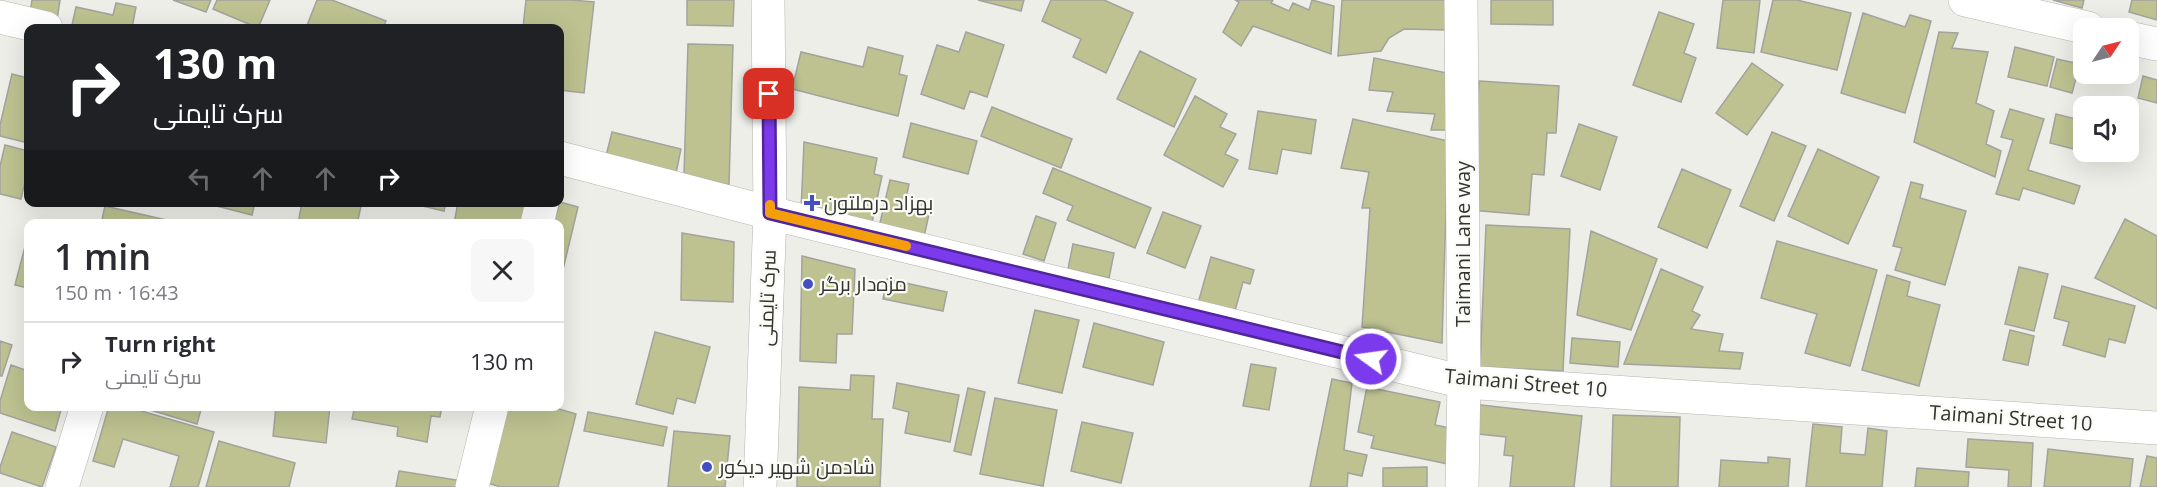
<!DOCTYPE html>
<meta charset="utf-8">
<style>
:root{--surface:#fff;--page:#f7f7f7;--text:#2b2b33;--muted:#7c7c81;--line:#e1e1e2}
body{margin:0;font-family:"Open Sans",Cairo,sans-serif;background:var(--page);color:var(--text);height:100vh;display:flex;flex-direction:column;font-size:22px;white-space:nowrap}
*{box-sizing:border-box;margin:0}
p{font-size:20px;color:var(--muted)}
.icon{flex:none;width:33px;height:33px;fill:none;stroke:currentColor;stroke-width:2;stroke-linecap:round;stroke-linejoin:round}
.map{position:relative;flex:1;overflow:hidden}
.details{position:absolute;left:24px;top:219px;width:540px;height:192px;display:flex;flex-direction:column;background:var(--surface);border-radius:12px;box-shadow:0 6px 24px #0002}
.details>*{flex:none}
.hud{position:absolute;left:24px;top:24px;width:540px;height:183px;border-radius:12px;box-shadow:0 6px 24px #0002;background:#202124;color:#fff;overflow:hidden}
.needle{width:39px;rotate:55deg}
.buttons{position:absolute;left:2073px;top:18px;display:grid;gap:12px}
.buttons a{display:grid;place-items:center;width:66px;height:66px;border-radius:12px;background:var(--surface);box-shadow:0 6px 24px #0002;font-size:30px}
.pin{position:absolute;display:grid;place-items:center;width:51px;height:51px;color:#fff;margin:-26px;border-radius:12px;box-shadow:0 3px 9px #0006}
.me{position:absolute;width:66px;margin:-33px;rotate:284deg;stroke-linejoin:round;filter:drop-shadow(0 0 4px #0008)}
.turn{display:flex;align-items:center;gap:21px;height:126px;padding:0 30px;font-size:27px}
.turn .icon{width:78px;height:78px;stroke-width:2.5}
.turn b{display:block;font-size:42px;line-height:51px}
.lanes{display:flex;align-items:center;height:57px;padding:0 30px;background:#0003;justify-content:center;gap:30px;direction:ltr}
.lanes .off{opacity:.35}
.round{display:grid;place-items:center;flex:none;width:63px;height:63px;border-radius:12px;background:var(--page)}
.headline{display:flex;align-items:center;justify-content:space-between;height:102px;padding:0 30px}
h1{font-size:36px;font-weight:600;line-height:45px}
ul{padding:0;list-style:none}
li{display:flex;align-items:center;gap:18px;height:78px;padding:0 30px;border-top:2px solid var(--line)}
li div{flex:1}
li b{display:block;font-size:22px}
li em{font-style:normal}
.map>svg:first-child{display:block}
.building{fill:#bdc290;stroke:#a3a39e;stroke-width:1.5}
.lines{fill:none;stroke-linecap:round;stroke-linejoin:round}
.minor-casing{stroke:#b4b5b0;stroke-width:34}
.major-casing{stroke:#b4b5b0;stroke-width:34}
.minor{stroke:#fff;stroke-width:33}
.major{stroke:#fff;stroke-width:33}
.route-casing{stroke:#51269a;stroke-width:15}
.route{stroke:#7c3aed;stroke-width:10}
.slow{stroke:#f59e0b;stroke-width:10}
.poi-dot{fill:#424ec2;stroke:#fafbf5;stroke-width:2}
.labels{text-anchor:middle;stroke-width:4.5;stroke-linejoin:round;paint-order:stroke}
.poi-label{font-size:20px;fill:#333331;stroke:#fafbf5;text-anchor:start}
.street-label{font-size:20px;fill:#333331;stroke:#fafbf5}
</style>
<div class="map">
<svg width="2157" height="487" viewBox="0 0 2157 487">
<rect width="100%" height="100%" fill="#edeee8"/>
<path class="building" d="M32,0h28l-3,20 -27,-7z
M173,0h38l-5,12z
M217,0h53l-12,28 -45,-19z
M317,0h15l54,21 -3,7h-77z
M526,0h46l22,2 -10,91 -24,-3v-62h-37z
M687,0h47l-1,26 -46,-1z
M978,0h46l-3,11z
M1051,0h53l29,13 -27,60 -33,-16 8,-18 -39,-18z
M1235,0h38l-2,3 18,8 4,-8 16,7 3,-10 22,6 -3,48 -78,-28 -12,20 -18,-14 16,-30z
M1342,0h107l-4,30 -41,-1 -15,9 -8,13 -43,5z
M1491,0h62v25l-62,-1z
M1723,0h37l-6,53 -37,-5z
M1773,0h24l54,13 -14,57 -76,-18z
M2053,0h31l-2,8z
M2132,0h25v20l-28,-8z
M116,3l20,4 -4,21h-41l-19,-3 4,-18 37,8z
M1659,12l35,12 -10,29 12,5 -15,44 -48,-17z
M1863,13l42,14 5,-12 21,6 -26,92 -64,-20z
M966,32l38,13 -17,52 -17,-6 -6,18 -43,-15 16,-49 22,7z
M1939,32l19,1 -6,15 36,4 -12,51 18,8 -8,33 15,7 -6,26 -81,-35z
M688,44l45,1 -4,140 -45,-11z
M868,47l35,9 -4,18 8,2 -9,40 -106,-27 9,-37 62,15z
M2015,47l39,10 -7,29 -39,-9z
M1140,51l56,28 -22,48 -57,-28z
M1374,58l78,16 -2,56h-19l4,-16 -48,-3 6,-19 -24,-2z
M2057,59l23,5 -8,29 -22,-6z
M1752,63l31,22 -36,50 -31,-22z
M12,74l16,4v65l-28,-7v-11z
M2143,76l14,4v23l-19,-5z
M1479,81l80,5 -3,47h-9l-3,42 -12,-1 -3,41 -59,-5z
M1195,96l32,18 -7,13 16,7 -11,20 13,6 -15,27 -59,-32z
M992,107l80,32 -11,29 -80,-32z
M2010,109l34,10 -16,51 52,16 -6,18 -51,-16 -4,12 -23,-6 17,-54 -12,-3z
M1258,111l58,9 -5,34 -29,-5 -5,25 -28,-5z
M2056,114l28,7v31h39l-2,9 -71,-18z
M1353,119l95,22 -6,202 -80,-16 8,-119h-8l7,-36 -28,-4z
M911,123l66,18 -9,33 -65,-17z
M1579,124l38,13 -17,53 -39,-14z
M612,132l69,17 -5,24 -70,-17z
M1772,132l34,14 -32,75 -34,-15z
M804,142l73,16 -3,16 8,2 -11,51 -70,-16z
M5,145l23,6v18l-7,30 -21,-5v-28z
M1818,149l61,28 -31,67 -60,-28z
M1053,168l98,40 -16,40 -68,-28 6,-14 -30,-13z
M1682,169l49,21 -24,58 -49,-21z
M890,180l19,4 -3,15 25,6 -7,32 -45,-10z
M1911,182l12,3 -3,13 46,13 -21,74 -50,-15 7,-22 -9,-2z
M201,202h54l-3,13z
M302,202h60l-5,22h-59z
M406,202h40l-2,9z
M458,202h62l14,4 -4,18h-76z
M560,202l18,5 -18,75v-58h-7z
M105,206l66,15 -1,3h-69z
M1163,212l38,14 -16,42 -38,-15z
M1036,216l20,7 -12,38 -21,-7z
M2125,219l32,17v73l-62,-31z
M1486,225l84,4 -7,142 -83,-4z
M1591,231l66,28 -26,71 -54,-15z
M682,233l52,9 -1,60 -52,-2z
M28,235v53l-13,-3z
M1777,241l100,29 -27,96 -45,-13 12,-39 -56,-16z
M1073,244l41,9 -5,25 -41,-9z
M802,256l53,13 -3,65h-15l-1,29 -36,-2z
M1211,257l43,13 -4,14 -7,-2 -12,43 -36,-11z
M2019,267l29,7 -14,57 -29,-7z
M1661,269l42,18 -11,24 8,4 -9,14 32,5 -4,17 24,2 -3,16 -116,-5z
M1887,275l23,7 -3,14 33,9 -21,81 -57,-16z
M887,279l60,13 -4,19 -60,-12z
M2062,286l73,20 -10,37 -16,-4 -4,18 -42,-12 6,-23 -15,-4z
M1035,310l44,10 -17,73 -44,-10z
M1094,323l70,19 -11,43 -70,-18z
M2010,330l24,6 -6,29 -25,-5z
M655,332l55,15 -15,56 -18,-5 -4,16 -37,-10z
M1572,338l48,4 -2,25 -48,-4z
M0,341l12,4 -10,31h-2z
M1251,364l25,4 -7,42 -26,-4z
M11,365l17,6v35h34l-7,25 -55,-18v-12z
M851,375l23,1 -2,43h11l-3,68h-83l2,-100 51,3z
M1332,379l20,4 -8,67 23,5 -5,21 -14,-3 -1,14h-37z
M897,383l62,12 -9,47 -45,-9 4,-21 -16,-4z
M1367,387l73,15 -5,23 21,4 -8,35 -77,-16 3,-12 -16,-4z
M968,388l17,4 -14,63 -17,-4z
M995,398l62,12 -14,76 -63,-12z
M1472,404l110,12 -8,71h-64l3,-31 -9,-1 2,-18 -37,-4z
M109,406h15l90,26 -16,55h-28l9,-31 -56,-17 -9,28 -21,-6z
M137,406h65l-5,18z
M276,406h54l-4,37 -53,-7z
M355,406h87l-2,11 -9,-1 -4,26 -30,-6 1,-9 -46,-8z
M507,406h42l27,8 -18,73h-57l-14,-4z
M588,412l79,15 -4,19 -79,-15z
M1613,415l67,2 -2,70h-67z
M1082,422l51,11 -12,50 -50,-12z
M1813,424l29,3 -2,26 25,2 3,-27 19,3 -5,56h-76z
M674,431l56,5 -5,51h-57z
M12,432l44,15 -14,40 -42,-14v-6z
M1968,439l65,4 -2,44h-23l1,-17 -43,-3z
M219,441l76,22 -6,24h-83z
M2048,449l85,10 -3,28h-86z
M2147,456l10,2v29h-17z
M1768,457l22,2 -2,28h-69l2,-27 47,3z
M1427,467v20h-44v-19z
M1917,468l52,4 -1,15h-53z
M399,471l64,10 -1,6h-66z"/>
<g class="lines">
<g class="minor-casing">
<path id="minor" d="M1461,0l3,382 -2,105
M1965,0l123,28
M0,17l46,11
M2128,38l29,6
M560,158l210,55 694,169 693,46
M537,224l5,-22
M62,487l25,-81
M472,487l20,-81"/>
</g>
<g class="major-casing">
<path id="major" d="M760,487l10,-274 -2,-213"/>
</g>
<use href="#minor" class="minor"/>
<use href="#major" class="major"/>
</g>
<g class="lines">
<g class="route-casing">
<path id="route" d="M769,94l1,119 601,146"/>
</g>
<use href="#route" class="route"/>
<path class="slow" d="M770,205v8l136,33"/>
</g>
<g class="poi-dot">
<path d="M809 194h6v6h6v6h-6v6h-6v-6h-6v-6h6z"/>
<circle cx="808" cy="284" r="6"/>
<circle cx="707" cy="467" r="6"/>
</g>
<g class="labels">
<g class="poi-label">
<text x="824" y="210">بهزاد درملتون</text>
<text x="820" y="291">مزه‌دار برگر</text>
<text x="719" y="474">شادمن شهیر دیکور</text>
</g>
<g class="street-label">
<text transform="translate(1463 244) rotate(-90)" y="7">Taimani Lane way</text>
<text transform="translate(767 298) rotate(-88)" y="7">سرک تایمنی</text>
<text transform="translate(1526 383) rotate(5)" y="7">Taimani Street 10</text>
<text transform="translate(2011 418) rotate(4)" y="7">Taimani Street 10</text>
</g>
</g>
</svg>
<div class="buttons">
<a><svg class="needle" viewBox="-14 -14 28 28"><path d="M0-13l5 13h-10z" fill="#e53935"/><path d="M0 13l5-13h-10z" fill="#7c7c81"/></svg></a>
<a><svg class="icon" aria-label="sound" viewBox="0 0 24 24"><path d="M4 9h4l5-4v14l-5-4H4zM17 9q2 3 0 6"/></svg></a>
</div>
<div class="pin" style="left:769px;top:94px;background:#d93025"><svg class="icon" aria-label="arrive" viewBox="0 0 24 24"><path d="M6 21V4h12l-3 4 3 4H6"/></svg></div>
<svg class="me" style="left:1371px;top:359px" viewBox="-20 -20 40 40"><circle r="17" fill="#7c3aed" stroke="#fff" stroke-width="3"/><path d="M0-11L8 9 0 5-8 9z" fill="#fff"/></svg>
<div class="hud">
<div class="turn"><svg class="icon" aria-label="right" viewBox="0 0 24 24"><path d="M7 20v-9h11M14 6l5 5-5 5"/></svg><div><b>130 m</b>سرک تایمنی</div></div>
<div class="lanes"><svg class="icon off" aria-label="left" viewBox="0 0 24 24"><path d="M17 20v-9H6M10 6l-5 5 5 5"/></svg><svg class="icon off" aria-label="ahead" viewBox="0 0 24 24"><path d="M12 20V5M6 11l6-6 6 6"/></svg><svg class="icon off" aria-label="ahead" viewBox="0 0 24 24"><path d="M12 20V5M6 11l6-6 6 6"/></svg><svg class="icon" aria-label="right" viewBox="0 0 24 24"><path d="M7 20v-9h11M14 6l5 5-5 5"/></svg></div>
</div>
<section class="details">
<div class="headline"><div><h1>1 min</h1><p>150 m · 16:43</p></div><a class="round"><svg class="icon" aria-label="close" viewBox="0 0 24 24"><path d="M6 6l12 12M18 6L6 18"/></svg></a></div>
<ul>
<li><svg class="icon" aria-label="right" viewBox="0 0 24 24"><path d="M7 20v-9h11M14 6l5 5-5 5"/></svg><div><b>Turn right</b><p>سرک تایمنی</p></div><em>130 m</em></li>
</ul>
</section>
</div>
